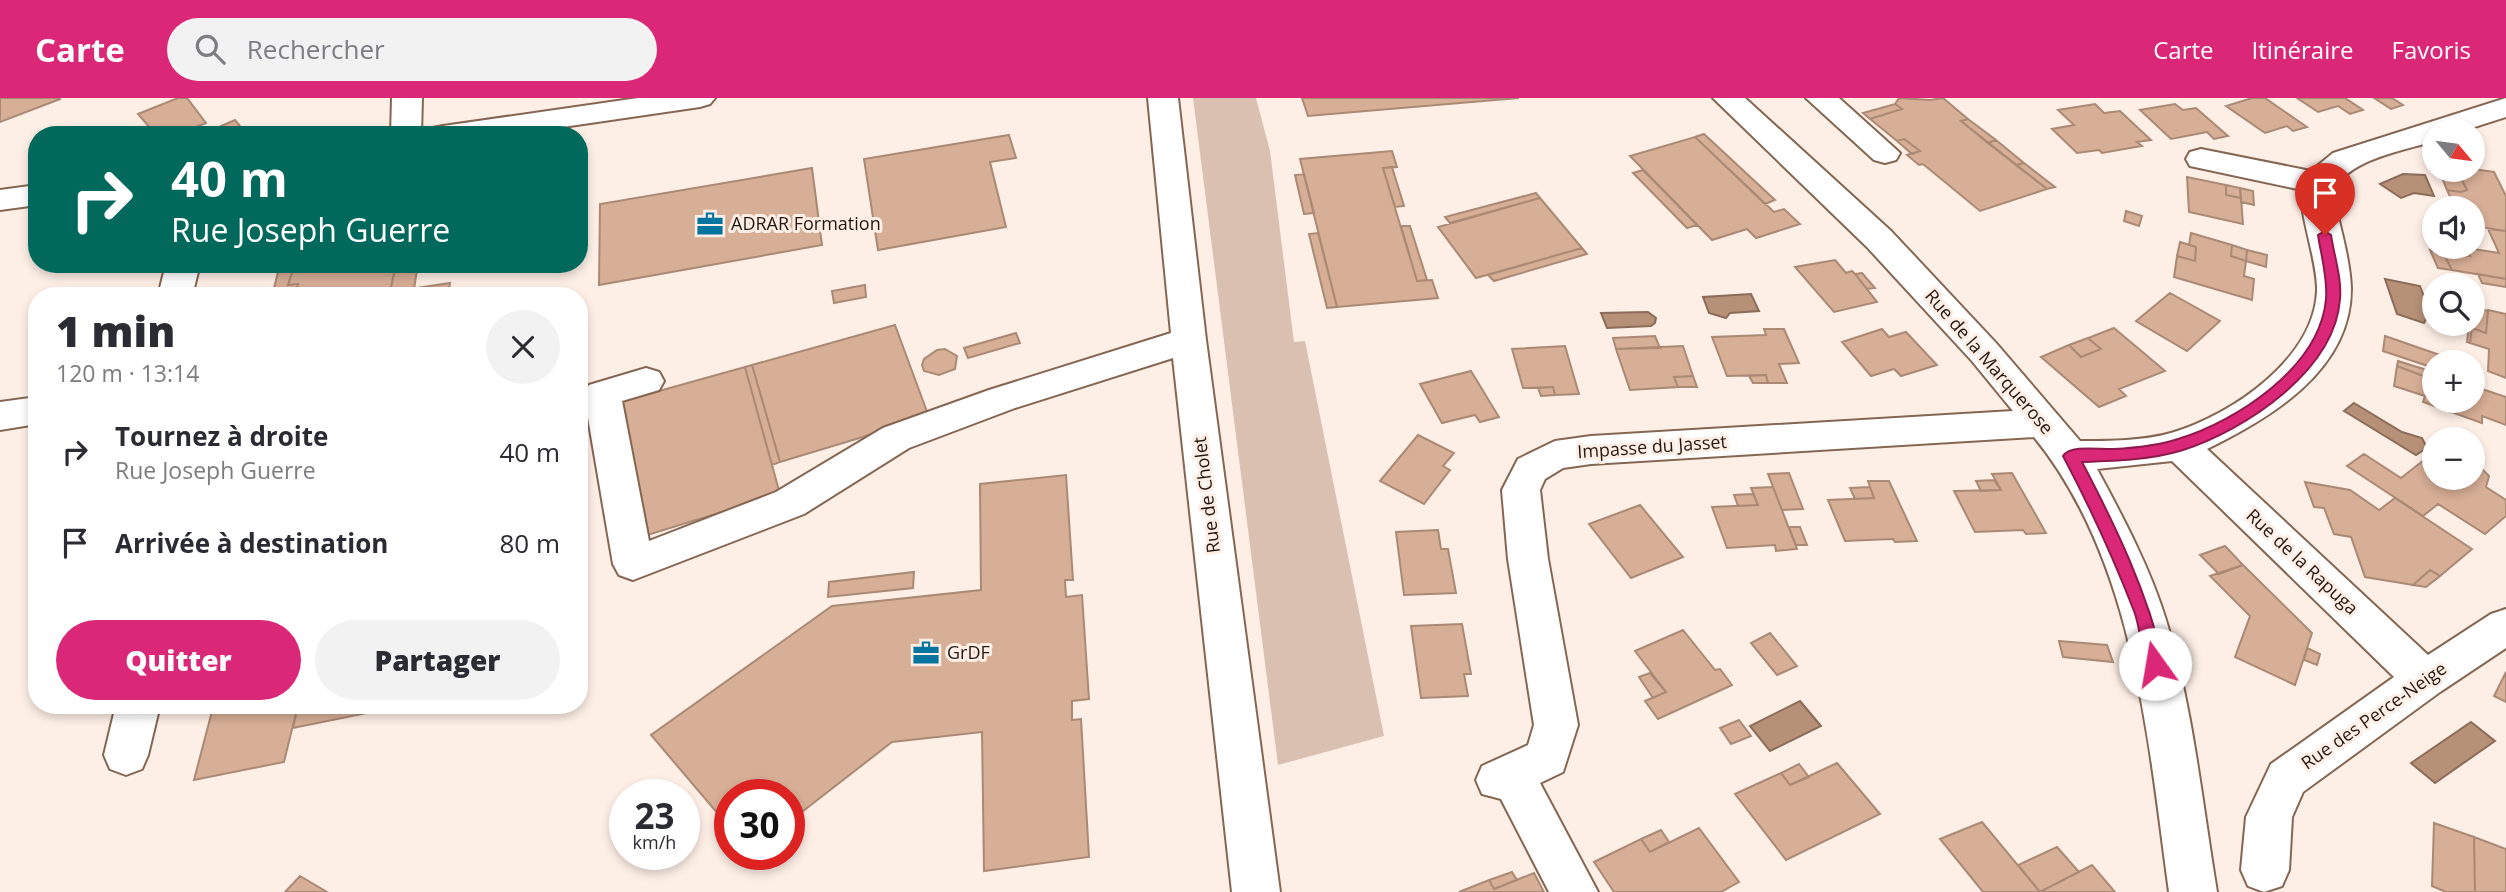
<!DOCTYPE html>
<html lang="fr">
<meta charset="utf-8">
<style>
:root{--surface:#fff;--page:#f2f2f3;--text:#2b2b33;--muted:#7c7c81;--accent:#db2777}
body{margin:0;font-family:"Open Sans",sans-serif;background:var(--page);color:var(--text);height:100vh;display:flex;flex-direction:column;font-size:26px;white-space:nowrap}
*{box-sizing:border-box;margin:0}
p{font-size:23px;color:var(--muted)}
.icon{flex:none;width:38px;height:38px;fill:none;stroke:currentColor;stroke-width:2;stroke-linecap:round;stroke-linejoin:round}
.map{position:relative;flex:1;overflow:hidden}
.drawer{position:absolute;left:28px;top:189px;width:560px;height:427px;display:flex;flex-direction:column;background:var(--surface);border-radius:28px;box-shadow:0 4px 10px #0003}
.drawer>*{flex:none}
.top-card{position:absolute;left:28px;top:28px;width:560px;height:147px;border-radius:28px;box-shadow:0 4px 10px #0003;background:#00695c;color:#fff;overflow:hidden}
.needle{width:46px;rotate:119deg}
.fabs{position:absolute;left:2422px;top:21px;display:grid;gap:14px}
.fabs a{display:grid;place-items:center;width:63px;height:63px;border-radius:50%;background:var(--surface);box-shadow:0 4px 10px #0003;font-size:35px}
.speed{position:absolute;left:609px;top:681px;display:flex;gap:14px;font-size:35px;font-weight:700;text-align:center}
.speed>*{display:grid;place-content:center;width:91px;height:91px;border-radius:50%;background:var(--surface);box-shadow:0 4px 10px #0003;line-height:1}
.speed small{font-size:18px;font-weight:400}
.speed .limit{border:10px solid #d22;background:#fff;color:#111}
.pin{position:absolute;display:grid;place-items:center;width:60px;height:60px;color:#fff;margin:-72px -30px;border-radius:50% 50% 50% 0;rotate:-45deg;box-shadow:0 0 7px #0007}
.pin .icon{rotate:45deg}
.me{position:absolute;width:77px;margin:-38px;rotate:347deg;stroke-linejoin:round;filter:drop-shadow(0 0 5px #0008)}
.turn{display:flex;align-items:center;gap:24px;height:147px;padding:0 28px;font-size:32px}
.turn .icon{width:91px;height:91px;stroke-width:2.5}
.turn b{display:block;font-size:49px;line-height:60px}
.round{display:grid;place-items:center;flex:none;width:74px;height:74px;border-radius:37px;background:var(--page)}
.headline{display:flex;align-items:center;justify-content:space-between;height:119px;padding:0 28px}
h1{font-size:42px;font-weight:800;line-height:52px}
.button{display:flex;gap:14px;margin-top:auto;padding:14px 28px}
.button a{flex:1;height:80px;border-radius:42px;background:var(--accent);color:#fff;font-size:28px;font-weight:800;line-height:80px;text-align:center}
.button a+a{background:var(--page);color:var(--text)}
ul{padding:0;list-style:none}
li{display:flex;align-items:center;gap:21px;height:91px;padding:0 28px}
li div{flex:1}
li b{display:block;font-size:26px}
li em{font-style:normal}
header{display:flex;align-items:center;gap:42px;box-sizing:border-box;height:98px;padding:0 35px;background:var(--accent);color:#fff}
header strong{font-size:33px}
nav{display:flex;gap:38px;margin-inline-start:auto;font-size:24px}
.search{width:490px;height:63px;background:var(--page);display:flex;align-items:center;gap:18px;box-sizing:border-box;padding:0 24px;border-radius:38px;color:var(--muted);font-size:26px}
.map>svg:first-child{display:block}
.green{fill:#d9c0b1}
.water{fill:#b79078;stroke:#8b6c59;stroke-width:2}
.building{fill:#d7ae96;stroke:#aa8975;stroke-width:2}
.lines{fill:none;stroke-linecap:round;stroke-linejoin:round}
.minor-casing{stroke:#856653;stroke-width:4}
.minor{fill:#fff;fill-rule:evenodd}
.route{fill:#db2777;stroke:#8e194d;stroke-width:2}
.labels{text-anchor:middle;stroke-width:6;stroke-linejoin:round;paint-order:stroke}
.poi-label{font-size:18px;fill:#251811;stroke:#feefe6;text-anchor:start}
.street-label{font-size:18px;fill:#251811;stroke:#feefe6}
</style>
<header>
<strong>Carte</strong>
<div class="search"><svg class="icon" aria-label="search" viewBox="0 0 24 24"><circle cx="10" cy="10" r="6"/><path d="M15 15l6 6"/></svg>Rechercher</div>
<nav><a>Carte</a><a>Itinéraire</a><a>Favoris</a></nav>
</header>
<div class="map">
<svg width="2506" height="794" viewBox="0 0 2506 794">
<rect width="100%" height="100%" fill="#feefe6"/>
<path class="green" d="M1193,0h63l14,53 24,191 11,-1 79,395 -106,29z"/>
<path class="water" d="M2403,76l22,1 9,21 -20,-3 -13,5 -21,-14z
M2385,181l35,7 13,34 -7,-1 -2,4 -27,-9z
M1751,196l8,17 -29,2 -4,5 -17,-5 -6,-16z
M1648,214l8,6 -1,5 -4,3 -44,2 -6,-15z
M2354,305l48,29 20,6 5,10 -11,7 -72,-44z
M1800,603l21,25 -51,25 -20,-25z
M2471,624l24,19 -60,42 -24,-20z"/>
<path class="building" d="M0,0h59l1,1 -60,23z
M178,0h9l19,25 -30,12h-20l-18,-21z
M1302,0h217l-211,18z
M1899,0l31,2 13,-2 25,21 -7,2 86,68 -67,22 -57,-47 -4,1 -12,-10 13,-4 -16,-12 -7,2 -27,-22 32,-10 -7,-5z
M2252,0h13l42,29 -14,4 -6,-5 -22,7 -39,-27z
M2297,0h48l18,12 -13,4 -12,-8 -20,6z
M2374,0h18l11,7 -12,4z
M1895,6l7,5 -32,10 -7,-6z
M2095,6l9,9 16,-2 31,29 -14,2 5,4 -40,7 -3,-3 -22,3 -25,-24 22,-4 -16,-15z
M2175,6l8,6 13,-2 32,28 -14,3 -7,-7 -36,7 -31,-29z
M1968,21l28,21 -8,3 -27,-22z
M235,22l5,6 -15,6 -4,-6z
M1704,36l71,66 -10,4 -70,-67z
M1009,37l7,23 -26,4 16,65 -128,23 -14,-91z
M1695,39l79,75 10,-3 16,15 -44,14 -9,-9 -35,11 -82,-84z
M1904,41l16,12 -8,3 -15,-13z
M1996,42l28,23 -8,2 -28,-22z
M1392,53l5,16 -14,1 34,113 15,-1 6,18 -101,9 -37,-148z
M2024,65l31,24 -8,2 -31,-24z
M1392,69l12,39 -9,1 -12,-39z
M812,70l10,77 -223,40 1,-81z
M2473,71l21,3 12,24v35l-33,-5v-18h-18l-8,-18 14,2 6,-2 -10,-20 14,1z
M1643,72l54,55 -10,3 -54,-55z
M1304,76l10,39 -10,1 -9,-39z
M2441,77l20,3 6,12 -6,2 -14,-2z
M2187,79l39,8v10l15,3 2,26 -54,-12z
M2226,87l14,3 1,10 -15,-3z
M2240,90l13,3 1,14 -13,-3z
M1536,95l4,5 -90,25 -5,-6z
M1540,100l42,50 -106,30 -38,-51z
M2126,113l16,5 -3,10 -15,-5z
M1401,128h9l17,54 -10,1z
M2488,131l18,2v48l-54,-9 -9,-18 27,4 -3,-8 32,5z
M1318,135l19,74 -10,1 -18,-74z
M2191,135l41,12 -1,11 15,5 -2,15 10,3 -2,21 -78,-23 3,-21 18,5 1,-14 -7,-2z
M2180,144l16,5 -1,14 -18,-5z
M2232,147l15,5 -1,11 -15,-5z
M2441,149l26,1 3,8 -27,-4z
M1582,150l5,6 -93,27 -6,-6z
M2247,152l20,5 -1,12 -20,-6z
M2430,152l13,2 9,18 -14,-2z
M1835,162l11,13 6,-2 3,3 22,28 -43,10 -39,-45z
M280,166h23l-10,5 -5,16 10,-1 -3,12h-23z
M303,166h93l-6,28 60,-9 -2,13h-153l3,-12 -10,1 5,-16z
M396,166h22l-4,25 -24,3z
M1862,175l13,15 -8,1 -12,-15z
M2478,176l28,5v8l-24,-4z
M865,187l1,12 -32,6 -2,-12z
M2170,195l50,28 -33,30 -51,-30z
M2473,209l15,4 -2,22 -14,-5 -2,15 -3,-1 2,-18h4z
M2488,212l18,4v64l-18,-7 1,-22 -19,-6 2,-15 14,5z
M895,227l34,92 -149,45 -28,-97z
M2114,230l51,43 -46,18 7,7 -27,11 -58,-50 28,-12 12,12 20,-8 -13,-11z
M1764,231h20l15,34 -20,1 8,19h-19l-2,-8 -39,1 -15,-39 54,-2z
M1882,231l7,8 17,-5 31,33 -36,11 -7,-7 -23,7 -29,-34z
M1016,235l4,10 -52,15 -4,-10z
M1655,238l5,12 -44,1 -3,-11z
M2385,238l75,26h-26v6l-51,-17z
M2088,240l13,11 -20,8 -12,-12z
M1565,248l14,48 -24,1 -2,-8 -30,1 -11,-39z
M1683,248l10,30 -19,1 4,10 -48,3 -14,-41z
M945,251l12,7 -2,13 -16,6 -15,-4 -2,-6 2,-6 13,-9z
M2398,263l35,11 -2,7 -34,-13z
M752,267l28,97 -8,3 -27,-98z
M2397,268l34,13 3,-6v28h39v-15l33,11v28l-24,-9v7l-59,-21 2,-6 -31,-10z
M745,269l35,127 -139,43 -25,-134z
M1471,273l28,46 -19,5 -5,-7 -33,8 -22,-39z
M1766,277l2,8h-15l-4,-7z
M1693,278l4,11h-19l-4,-10z
M1553,289l2,8 -14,1 -3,-8z
M1418,337l36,18 -11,13 7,4 -26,34 -44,-23z
M2364,356l37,24 28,-22 5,1v21h39v-15l5,2 11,11 -3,11 20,13v16l-21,18 -47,-30 -15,12 -76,-50z
M1789,375l14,36 -21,1 -14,-36z
M2012,375l34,60 -20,1 -3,-4 -48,2 -21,-41 47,-1 -9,-16z
M1066,377l7,105h-8l1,17 16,-2 7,104 -17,2v19l9,-1 8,138 -105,14 -2,-139 -90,10 -103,80v-28h-59v34l-79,-93 181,-129 149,-16 -1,-106z
M1994,382l7,10 -20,1 -5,-10z
M1868,383h21l28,60 -22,1 -2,-3 -48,2 -17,-41 46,-2z
M2305,384l45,8 29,20 16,-12 77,51 -32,27 -10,-6 -17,15 -48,-8 -14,-40 -17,-3 -10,-26 -10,-1z
M1773,389l24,62 -21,2 -1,-6 -48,3 -15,-41 46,-2 -7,-17z
M1870,389l4,11 -19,1 -5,-11z
M1753,396l5,11 -20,1 -4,-11z
M1640,407l43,52 -52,21 -42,-54z
M1789,429h11l7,18h-11z
M1438,432l3,19h7l8,44 -52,2 -8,-63z
M2225,448l18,19 -24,9 -19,-19z
M2243,467l69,68 -17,52 -60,-28 15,-41 -40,-40z
M2430,472l10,6 -14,11 -13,-2z
M914,474l-1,16 -85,9 1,-15z
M1462,526l9,50h-7l4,22 -47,2 -10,-72z
M1683,532l32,40 5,-1 12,16 -74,34 -13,-18 21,-9 -31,-41z
M1770,535l27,33 -20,9 -26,-32z
M2059,543l48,4 6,17 -50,-5z
M2307,550l13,6 -3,11 -13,-5z
M2506,574v30l-12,-6z
M1650,575l16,19 -13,6 -14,-21z
M244,607h54l-14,57 -90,18 18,-69z
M298,607h85l-1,5 -89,18z
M1739,622l12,16 -20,8 -11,-16z
M1837,665l43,51 -94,46 -51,-66 46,-21 9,12z
M1799,666l10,13 -19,8 -9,-12z
M1982,724l58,70 52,-27 23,27h-132l-43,-53z
M2434,725l40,14 1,55h-29l-14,-6z
M1699,730l40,54 -18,10h-107l-20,-30 47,-23 9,13z
M1661,732l8,12 -19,10 -9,-13z
M2474,739l32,12v43h-31z
M2057,749l22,25 -39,20 -22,-27z
M1512,774l5,8 -23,9 -5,-9z
M1534,775l10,19h-85l30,-12 5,9z
M300,778l27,16h-42z"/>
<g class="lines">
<g class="minor-casing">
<path id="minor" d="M392,0h30l-1,37h-30z
M638,0h77l-5,6 -10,3 -192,28h-80l4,-7 11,-2z
M1148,0h30l28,242 74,552h-48l-59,-534 -158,50 -106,40 -105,66 -171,66 -14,-5 -6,-11 -29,-170 5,-9 57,-17 13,4 5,9 -5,9 -37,11 27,140 127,-49 107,-64 106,-38 182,-57z
M1713,0h32l146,133 105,112 84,98c30,0 63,0 91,-8 61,-18 143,-74 146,-142 1,-29 -19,-80 -15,-101l-112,-24 -4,-7 4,-7 11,-3 110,22 22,-18 173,-55v19l-44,14h-28v10c-31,10 -91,19 -101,53 6,31 17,63 18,95 0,82 -81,129 -144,160l221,206 63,-41 15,-5v39l-66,44 -137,100 -11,25 -3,53 -7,16 -18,6 -16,-6 -7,-16 5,-53 25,-53 123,-87 -222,-216 -75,8c26,48 53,99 69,151 27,87 36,182 51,272h-48c-21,-152 -34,-331 -135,-455l-443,27 -28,4 -18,11 -5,11 8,69 30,166 -15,47 -23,11 58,109h-49l-48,-93 -19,-5 -6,-14 6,-14 46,-21 6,-20 -26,-166 -6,-69 16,-31 37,-18 36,-5 422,-25 -41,-50 -105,-114z
M1806,0h33l61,55 -4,7 -11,3 -11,-3z
M37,87v20l-37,5v-20z
M166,166h34l-8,32h-34z
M37,299v27l-37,6v-28z
M116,607h44l-12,50 -6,14 -16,6 -16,-6 -6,-14z"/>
</g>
<use href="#minor" class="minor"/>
</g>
<path class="route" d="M2325,133l6,4c3,20 11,44 9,64 -5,72 -95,131 -157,151 -32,10 -69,11 -101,12 34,65 65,129 82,202l-3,5 -6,2 -6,-2c-9,-18 -8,-40 -15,-58 -21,-54 -44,-104 -71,-155 8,-12 38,-6 51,-7 20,-1 45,-4 64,-10 59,-18 142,-72 148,-140 2,-20 -5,-44 -8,-64z"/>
<defs>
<g id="office-bare" transform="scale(2.1)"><path d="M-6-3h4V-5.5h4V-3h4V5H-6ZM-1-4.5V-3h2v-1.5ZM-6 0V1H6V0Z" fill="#04759f" stroke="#feefe6" stroke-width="2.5" paint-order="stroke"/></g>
</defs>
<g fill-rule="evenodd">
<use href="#office-bare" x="710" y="126"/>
<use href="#office-bare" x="926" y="555"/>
</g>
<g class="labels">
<g class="poi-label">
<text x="731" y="132">ADRAR Formation</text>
<text x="947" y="561">GrDF</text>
</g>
<g class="street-label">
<text transform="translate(1989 264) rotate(49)" y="6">Rue de la Marquerose</text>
<text transform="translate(1652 349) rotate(-4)" y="6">Impasse du Jasset</text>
<text transform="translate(1207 397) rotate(-97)" y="6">Rue de Cholet</text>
<text transform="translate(2302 464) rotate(43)" y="6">Rue de la Rapuga</text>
<text transform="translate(2374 618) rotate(-35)" y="6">Rue des Perce-Neige</text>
</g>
</g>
</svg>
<div class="fabs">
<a><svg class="needle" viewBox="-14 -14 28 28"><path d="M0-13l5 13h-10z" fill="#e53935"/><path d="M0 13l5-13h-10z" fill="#7c7c81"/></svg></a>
<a><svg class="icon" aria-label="sound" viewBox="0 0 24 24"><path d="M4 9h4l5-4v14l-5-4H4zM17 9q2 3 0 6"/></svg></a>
<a><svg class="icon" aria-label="search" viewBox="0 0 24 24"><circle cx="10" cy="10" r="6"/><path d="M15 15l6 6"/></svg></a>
<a>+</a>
<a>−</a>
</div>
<div class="speed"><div>23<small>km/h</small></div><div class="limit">30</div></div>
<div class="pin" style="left:2325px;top:137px;background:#d93025"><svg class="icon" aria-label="arrive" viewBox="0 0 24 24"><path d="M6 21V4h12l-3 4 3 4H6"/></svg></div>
<svg class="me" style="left:2155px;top:566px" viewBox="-20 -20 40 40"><circle r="19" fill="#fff"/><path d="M0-13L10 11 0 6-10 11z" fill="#db2777"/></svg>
<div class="top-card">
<div class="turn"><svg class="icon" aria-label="right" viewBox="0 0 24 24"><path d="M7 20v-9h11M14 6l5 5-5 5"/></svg><div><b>40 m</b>Rue Joseph Guerre</div></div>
</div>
<section class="drawer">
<div class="headline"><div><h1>1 min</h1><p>120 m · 13:14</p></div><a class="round"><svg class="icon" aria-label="close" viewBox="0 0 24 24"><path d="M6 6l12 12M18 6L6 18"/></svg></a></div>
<ul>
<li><svg class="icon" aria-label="right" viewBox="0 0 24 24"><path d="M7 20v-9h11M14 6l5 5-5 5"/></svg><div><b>Tournez à droite</b><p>Rue Joseph Guerre</p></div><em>40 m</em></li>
<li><svg class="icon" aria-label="arrive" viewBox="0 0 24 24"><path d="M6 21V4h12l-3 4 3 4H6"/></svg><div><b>Arrivée à destination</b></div><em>80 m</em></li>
</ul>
<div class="button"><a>Quitter</a><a>Partager</a></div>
</section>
</div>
